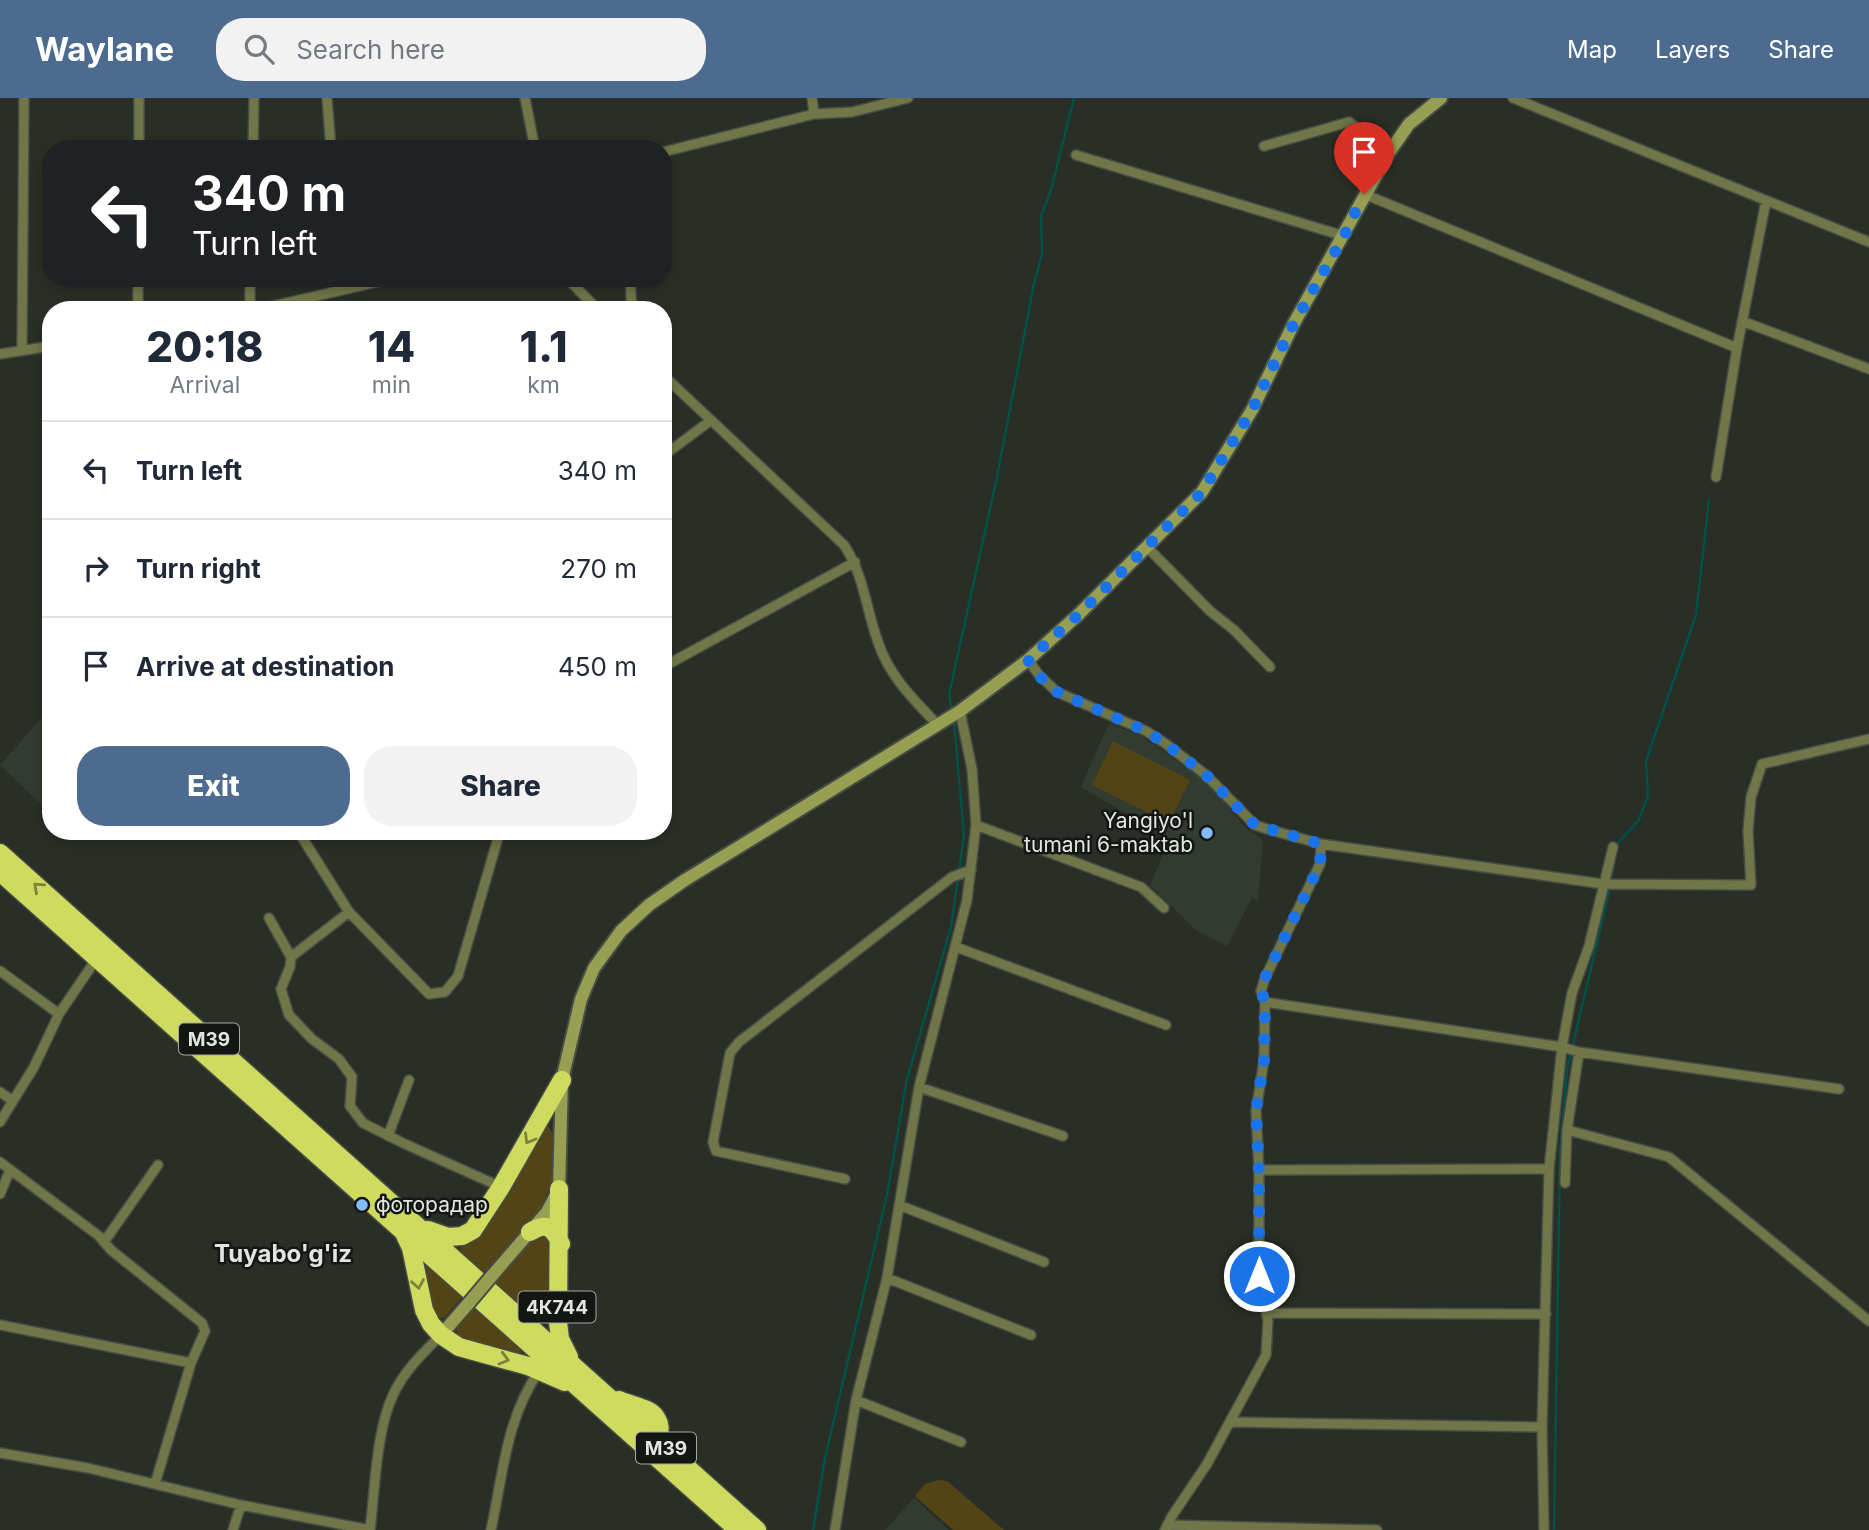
<!DOCTYPE html>
<meta charset="utf-8">
<style>
:root{--surface:#fff;--page:#f2f2f3;--text:#1f2937;--muted:#747a83;--line:#e0e1e3;--accent:#4c6b8f}
body{margin:0;font-family:Inter,sans-serif;background:var(--page);color:var(--text);height:100vh;display:flex;flex-direction:column;font-size:26px;white-space:nowrap}
*{box-sizing:border-box;margin:0}
p{font-size:23px;color:var(--muted)}
.icon{flex:none;width:38px;height:38px;fill:none;stroke:currentColor;stroke-width:2;stroke-linecap:round;stroke-linejoin:round}
.map{position:relative;flex:1;overflow:hidden}
.side{position:absolute;left:42px;top:203px;width:630px;height:539px;display:flex;flex-direction:column;background:var(--surface);border-radius:28px;box-shadow:0 4px 10px #0003}
.side>*{flex:none}
.hud{position:absolute;left:42px;top:42px;width:630px;height:147px;border-radius:28px;box-shadow:0 4px 10px #0003;background:#202124;color:#fff;overflow:hidden}
.pin{position:absolute;display:grid;place-items:center;width:60px;height:60px;color:#fff;margin:-72px -30px;border-radius:50% 50% 50% 0;rotate:-45deg;box-shadow:0 0 7px #0007}
.pin .icon{rotate:45deg}
.me{position:absolute;width:77px;margin:-38px;rotate:0deg;stroke-linejoin:round;filter:drop-shadow(0 0 5px #0008)}
.turn{display:flex;align-items:center;gap:24px;height:147px;padding:0 35px;font-size:32px}
.turn .icon{width:91px;height:91px;stroke-width:2.5}
.turn b{display:block;font-size:49px;line-height:60px}
.eta{display:flex;justify-content:space-evenly;align-items:center;height:119px;text-align:center}
.eta b{font-size:42px;font-weight:800;line-height:49px}
.cta{display:flex;gap:14px;margin-top:auto;padding:14px 35px}
.cta a{flex:1;height:80px;border-radius:28px;background:var(--accent);color:#fff;font-size:28px;font-weight:800;line-height:80px;text-align:center}
.cta a+a{background:var(--page);color:var(--text)}
ul{padding:0;list-style:none}
li{display:flex;align-items:center;gap:21px;height:98px;padding:0 35px;border-top:2px solid var(--line)}
li div{flex:1}
li b{display:block;font-size:26px}
li em{font-style:normal}
header{display:flex;align-items:center;gap:42px;box-sizing:border-box;height:98px;padding:0 35px;background:var(--accent);color:#fff}
header strong{font-size:33px}
nav{display:flex;gap:38px;margin-inline-start:auto;font-size:24px}
.search{width:490px;height:63px;background:var(--page);display:flex;align-items:center;gap:18px;box-sizing:border-box;padding:0 24px;border-radius:28px;color:var(--muted);font-size:26px}
.map>svg:first-child{display:block}
.built{fill:#323b2f}
.green{fill:#534415}
.lines{fill:none;stroke-linecap:round;stroke-linejoin:round}
.stream{stroke:#005148;stroke-width:2.5}
.street-casing{stroke:#474c44;stroke-width:12}
.secondary-casing{stroke:#474c44;stroke-width:16}
.highway-casing{stroke:#474c44;stroke-width:21}
.street{stroke:#707648;stroke-width:9}
.secondary{stroke:#979f53;stroke-width:12}
.highway{stroke:#cfdb5f;stroke-width:18}
.secondary-bridge-casing{stroke:#474c44;stroke-width:16;stroke-linecap:butt}
.secondary-bridge{stroke:#979f53;stroke-width:12}
.oneway{stroke:#7a823c}
.route{stroke:#1a73e8;stroke-width:12;stroke-dasharray:0 21.6}
.poi-dot{fill:#84bcfb;stroke:#131612;stroke-width:2.5}
.labels{text-anchor:middle;stroke-width:5;stroke-linejoin:round;paint-order:stroke}
.shield{fill:#131612;stroke:#a4a8a2;stroke-width:2}
.shield-label{font-size:19px;font-weight:bold;fill:#e2e6e0}
.poi-label{font-size:21px;fill:#e2e6e0;stroke:#131612;text-anchor:end}
.quarter-label{font-size:24px;font-weight:bold;fill:#e2e6e0;stroke:#131612}
</style>
<header>
<strong>Waylane</strong>
<div class="search"><svg class="icon" aria-label="search" viewBox="0 0 24 24"><circle cx="10" cy="10" r="6"/><path d="M15 15l6 6"/></svg>Search here</div>
<nav><a>Map</a><a>Layers</a><a>Share</a></nav>
</header>
<div class="map">
<svg width="1869" height="1432" viewBox="0 0 1869 1432">
<rect width="100%" height="100%" fill="#292f26"/>
<path class="built" d="M51,609v107l-51,-49z
M1109,625l32,13 68,47 37,45 17,12 -5,61 -6,-3 -25,48 -30,-15 -47,-46 20,-46 -89,-52z
M914,1400l35,32h-64z"/>
<path class="green" d="M1113,643l77,39 -21,43 -77,-38z
M548,1028l5,8 -1,46 -6,16 -7,16 -56,63 -22,-20 -1,-7c6,-9 17,-11 25,-20l57,-100z
M541,1136l11,3v74l-9,7h-7l-41,-36 40,-45z
M428,1166l35,32 -19,22h-7l-4,-2 -9,-48z
M473,1210l47,39 2,10 -61,-18 -4,-4 -1,-11z
M938,1382l9,1 57,49h-51l-38,-34 10,-12z"/>
<g class="lines">
<path class="stream" d="M952,613l-3,-16 48,-218 37,-193 8,-30 -1,-38 10,-26 23,-92
M954,623l10,115 -5,35
M1611,783l7,-38 20,-22 10,-25 -2,-35 50,-146 13,-115
M813,1432l12,-72 62,-263 20,-116 44,-152 7,-49
M1554,1432l6,-377 7,-83 43,-182"/>
<g class="street-casing">
<path id="street" d="M327,0l4,51
M525,0l10,51
M812,0l2,16
M1513,0l356,144
M1264,48l85,-24 39,32
M139,51v-51
M253,51l1,-51
M663,54l151,-38 38,-2 56,-14
M1076,57l268,81
M1364,96l373,154
M138,180v32
M567,180l31,32
M630,180l2,32
M250,212v-32
M256,212l138,-32
M1742,223l127,48
M22,251l2,-251
M0,256l51,-8
M663,277l181,170c20,30 22,64 34,97 11,34 36,58 60,83
M663,358l47,-35
M1716,379l21,-129 29,-147
M1147,449l63,64 24,19 36,37
M1028,562l11,15 18,17 89,39 20,13 40,31 49,50 12,4 54,15 282,40 148,1 -3,-54 3,-34 11,-33 107,-25
M663,569l192,-105
M976,727l165,62 23,21
M298,733l51,81 80,82 16,-2 13,-16 42,-145
M269,820l22,39 -1,10 -9,22 8,26 23,24 27,20 13,18 -2,29 13,17 42,21 96,43
M956,849l210,78
M291,859l58,-45
M0,873l59,43
M1265,904l297,45 17,5 260,37
M919,989l144,49
M0,994l13,9
M0,1024l34,-55 25,-53 38,-56
M1567,1032l102,27 200,164
M388,1038l21,-56
M0,1064l99,74 12,14 91,73 3,8 -14,32
M1259,1072l290,-1
M845,1081l-129,-28 -3,-9 17,-89 9,-11 213,-165 19,-7
M1565,1085l2,-53 12,-78
M0,1096l10,-24
M899,1107l145,57
M104,1144l54,-77
M887,1180l144,57
M1267,1215l279,1
M0,1227l191,38 -36,121
M856,1302l105,42
M1230,1324l312,5
M0,1355l88,15 153,37 129,25
M1167,1427l210,5
M233,1432l8,-25
M370,1432c5,-40 6,-99 23,-135 11,-24 30,-42 48,-60
M491,1432c12,-56 15,-111 48,-159
M835,1432l21,-130 31,-122 32,-191 48,-187 9,-75 -4,-56 -12,-58
M1165,1432l7,-14 35,-52 59,-109 2,-34 -9,-45v-106l-3,-59 8,-51 1,-58 -4,-11 4,-13 55,-114 1,-20
M1544,1432l-2,-103 7,-258 13,-122 10,-54 17,-47 24,-99"/>
</g>
<g class="secondary-casing">
<path id="secondary" d="M490,1180l57,-66 12,-23 3,-109 19,-81 13,-31 27,-37 28,-26 36,-25 275,-169 68,-51 51,-46 123,-122 50,-82 41,-85 95,-171 21,-30 32,-26
M441,1237l27,-31"/>
</g>
<g class="highway-casing">
<path id="highway" d="M0,755l757,677
M0,774l738,658
M559,1091l-1,133 2,17 9,18
M428,1132l20,7 14,-1 11,-6 28,-43 61,-107
M530,1134c17,-11 23,-4 31,12
M404,1135l7,15 13,62 7,14 10,11 18,12 69,19 37,16
M619,1302c9,4 20,6 28,10 15,7 17,26 4,35"/>
</g>
<use href="#street" class="street"/>
<use href="#secondary" class="secondary"/>
<use href="#highway" class="highway"/>
<g class="secondary-bridge-casing">
<path id="secondary-bridge" d="M468,1206l22,-26"/>
</g>
<use href="#secondary-bridge" class="secondary-bridge"/>
</g>
<defs><path id="oneway-chevron" d="M-2-3.5L2.5 0L-2 3.5" fill="none" stroke-width="1.6" stroke-linecap="round" stroke-linejoin="round" transform="scale(1.75)"/></defs>
<g class="oneway">
<use href="#oneway-chevron" transform="translate(38 789) rotate(-138)"/>
<use href="#oneway-chevron" transform="translate(529 1041) rotate(120)"/>
<use href="#oneway-chevron" transform="translate(418 1186) rotate(80)"/>
<use href="#oneway-chevron" transform="translate(504 1261) rotate(15)"/>
</g>
<g class="lines">
<path class="route" d="M1259,1178v-106l-3,-59 8,-51 1,-58 -4,-11 4,-13 55,-114 1,-20 -66,-19 -49,-50 -40,-31 -20,-13 -89,-39 -18,-16 -11,-16 51,-46 123,-122 50,-82 41,-85 51,-89 20,-42"/>
</g>
<g class="poi-dot">
<circle cx="1207" cy="735" r="7"/>
<circle cx="362" cy="1107" r="7"/>
</g>
<g class="labels">
<g class="shield">
<rect x="179" y="925.5" width="60" height="31" rx="5"/>
<rect x="518.5" y="1193.5" width="77" height="31" rx="5"/>
<rect x="636" y="1334.5" width="60" height="31" rx="5"/>
</g>
<g class="shield-label">
<text x="209" y="948">M39</text>
<text x="557" y="1216">4К744</text>
<text x="666" y="1357">M39</text>
</g>
<g class="poi-label">
<text x="1193" y="730">Yangiyo'l<tspan x="1193" dy="24">tumani 6-maktab</tspan></text>
<text x="376" y="1114" text-anchor="start">фоторадар</text>
</g>
<g class="quarter-label">
<text x="283" y="1164">Tuyabo'g'iz</text>
</g>
</g>
</svg>
<div class="pin" style="left:1364px;top:96px;background:#d93025"><svg class="icon" aria-label="arrive" viewBox="0 0 24 24"><path d="M6 21V4h12l-3 4 3 4H6"/></svg></div>
<svg class="me" style="left:1259px;top:1178px" viewBox="-20 -20 40 40"><circle r="17" fill="#1a73e8" stroke="#fff" stroke-width="3"/><path d="M0-11L8 9 0 5-8 9z" fill="#fff"/></svg>
<div class="hud">
<div class="turn"><svg class="icon" aria-label="left" viewBox="0 0 24 24"><path d="M17 20v-9H6M10 6l-5 5 5 5"/></svg><div><b>340 m</b>Turn left</div></div>
</div>
<section class="side">
<div class="eta">
<div><b>20:18</b><p>Arrival</p></div>
<div><b>14</b><p>min</p></div>
<div><b>1.1</b><p>km</p></div>
</div>
<ul>
<li><svg class="icon" aria-label="left" viewBox="0 0 24 24"><path d="M17 20v-9H6M10 6l-5 5 5 5"/></svg><div><b>Turn left</b></div><em>340 m</em></li>
<li><svg class="icon" aria-label="right" viewBox="0 0 24 24"><path d="M7 20v-9h11M14 6l5 5-5 5"/></svg><div><b>Turn right</b></div><em>270 m</em></li>
<li><svg class="icon" aria-label="arrive" viewBox="0 0 24 24"><path d="M6 21V4h12l-3 4 3 4H6"/></svg><div><b>Arrive at destination</b></div><em>450 m</em></li>
</ul>
<div class="cta"><a>Exit</a><a>Share</a></div>
</section>
</div>
